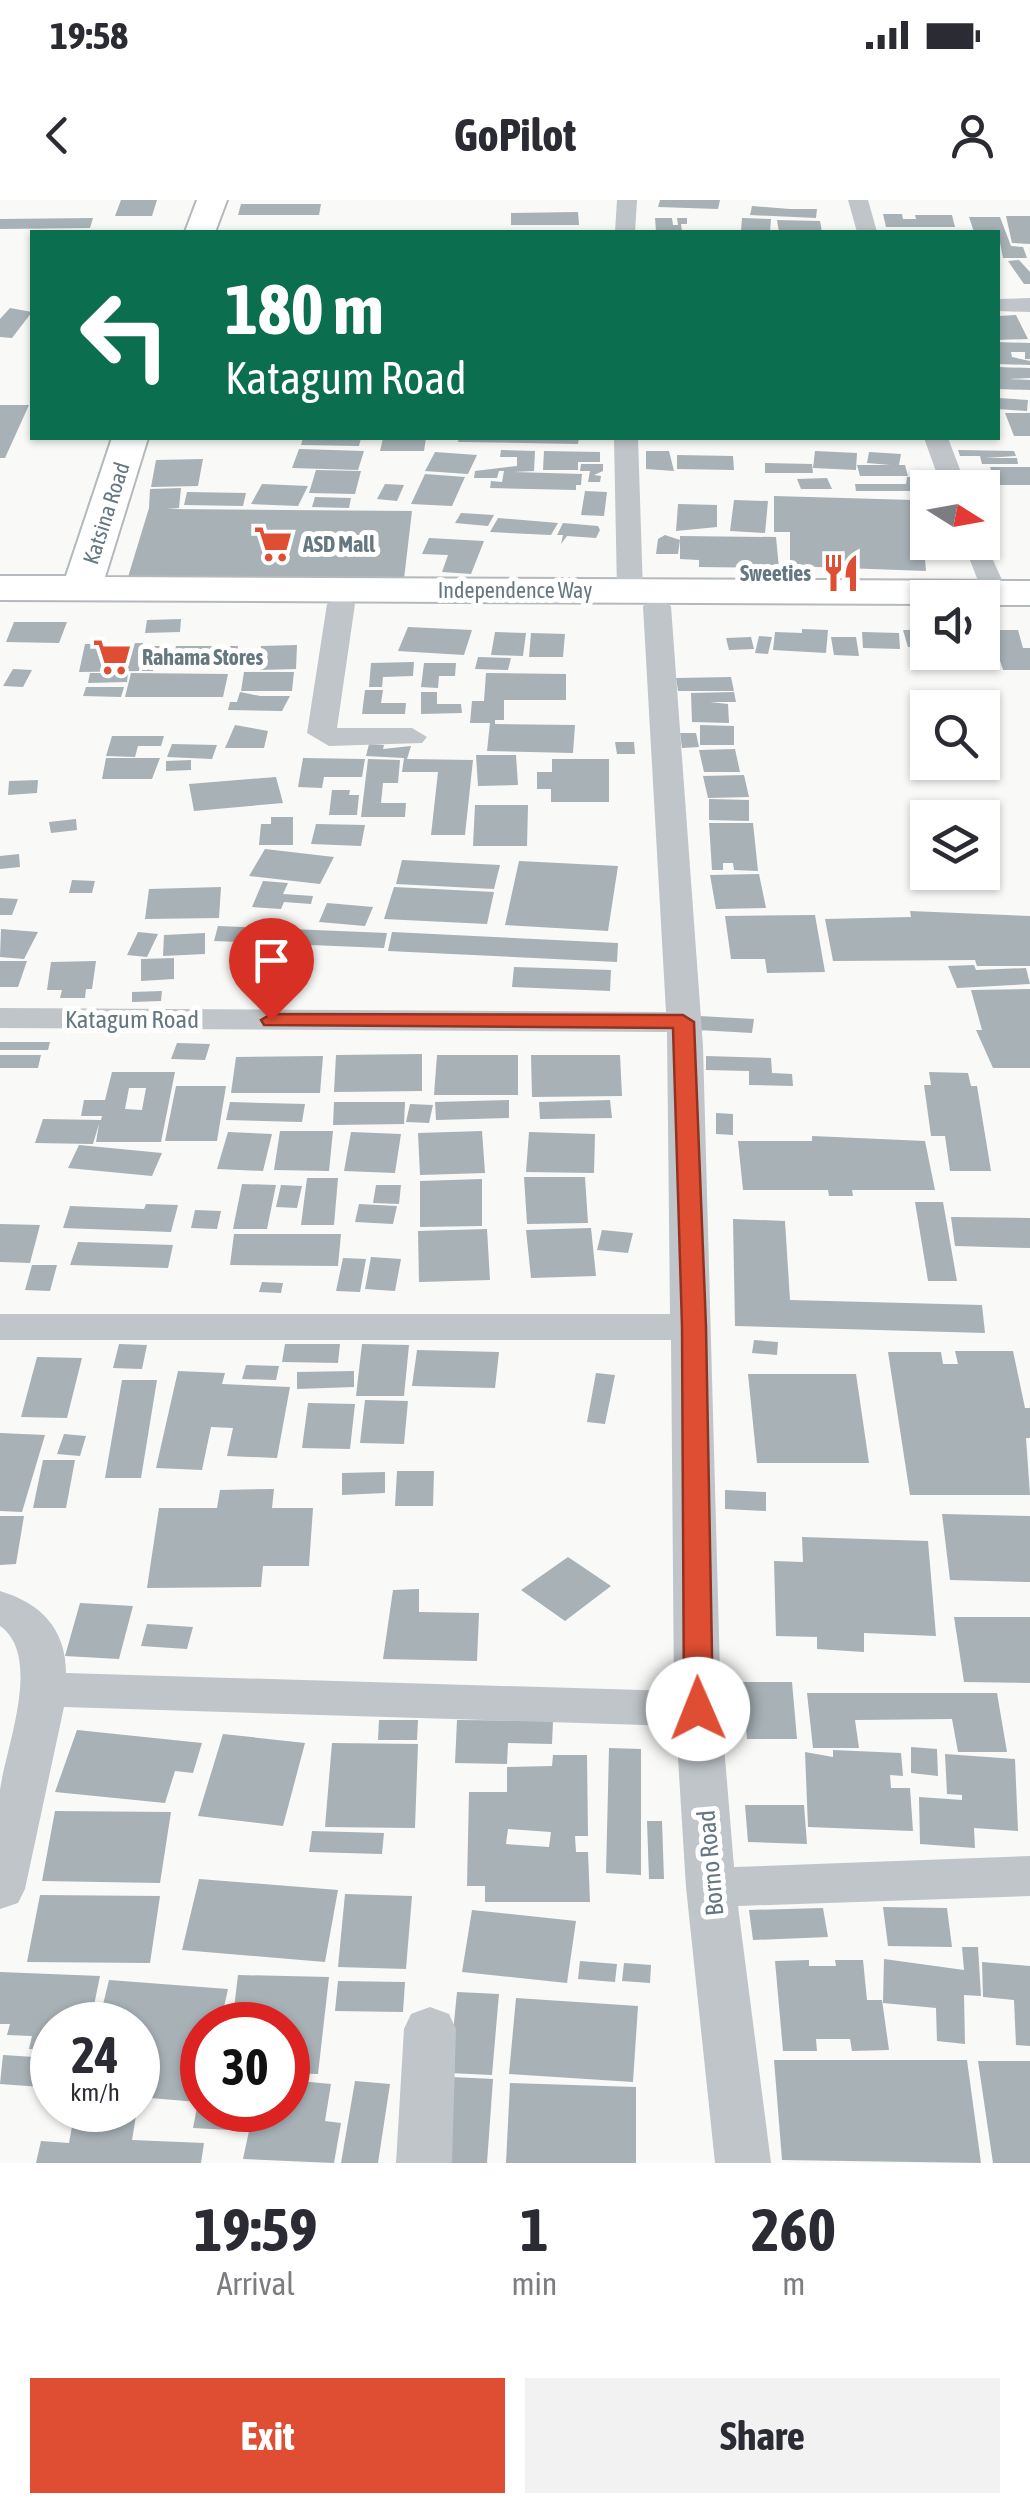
<!DOCTYPE html>
<style>
:root{--surface:#fff;--page:#f2f2f3;--text:#2b2b33;--muted:#7c7c81;--accent:#df4e32}
body{margin:0;font-family:"Asap Condensed",sans-serif;background:var(--page);color:var(--text);height:100vh;display:flex;flex-direction:column;font-size:38px;white-space:nowrap}
*{box-sizing:border-box;margin:0}
p{font-size:32px;color:var(--muted)}
.icon{flex:none;width:55px;height:55px;fill:none;stroke:currentColor;stroke-width:2;stroke-linecap:round;stroke-linejoin:round}
.map{position:relative;height:1963px;overflow:hidden}
.drawer{display:flex;flex-direction:column;background:var(--surface);flex:1}
.drawer>*{flex:none}
.top-card{position:absolute;left:30px;top:30px;width:970px;height:210px;border-radius:0px;box-shadow:0 2px 8px #0004;background:#0b6e4f;color:#fff;overflow:hidden}
.needle{width:65px;rotate:101deg}
.buttons{position:absolute;left:910px;top:270px;display:grid;gap:20px}
.buttons a{display:grid;place-items:center;width:90px;height:90px;border-radius:0px;background:var(--surface);box-shadow:0 2px 8px #0004;font-size:50px}
.speed{position:absolute;left:30px;top:1802px;display:flex;gap:20px;font-size:50px;font-weight:700;text-align:center}
.speed>*{display:grid;place-content:center;width:130px;height:130px;border-radius:50%;background:var(--surface);box-shadow:0 2px 8px #0004;line-height:1}
.speed small{font-size:25px;font-weight:400}
.speed .limit{border:15px solid #d22;background:#fff;color:#111}
.pin{position:absolute;display:grid;place-items:center;width:85px;height:85px;color:#fff;margin:-102px -42px;border-radius:50% 50% 50% 0;rotate:-45deg;box-shadow:0 0 10px #0007}
.pin .icon{rotate:45deg}
.me{position:absolute;width:110px;margin:-55px;rotate:359deg;stroke-linejoin:round;filter:drop-shadow(0 0 8px #0008)}
.turn{display:flex;align-items:center;gap:35px;height:210px;padding:0 30px;font-size:45px}
.turn .icon{width:130px;height:130px;stroke-width:2.5}
.turn b{display:block;font-size:70px;line-height:85px}
.eta{display:flex;justify-content:space-evenly;align-items:center;height:170px;text-align:center}
.eta b{font-size:60px;font-weight:700;line-height:70px}
.primary-button{display:flex;gap:20px;margin-top:auto;padding:20px 30px}
.primary-button a{flex:1;height:115px;border-radius:0px;background:var(--accent);color:#fff;font-size:40px;font-weight:700;line-height:115px;text-align:center}
.primary-button a+a{background:var(--page);color:var(--text)}
.status{display:flex;justify-content:space-between;align-items:center;height:70px;padding:0 50px;background:var(--surface);direction:ltr}
.status svg{height:28px;fill:currentColor}
header{display:flex;justify-content:space-between;align-items:center;height:130px;padding:0 30px;background:var(--surface);font-size:45px;font-weight:700}
.map>svg:first-child{display:block}
.building{fill:#a7b1b6;fill-rule:evenodd}
.lines{fill:none;stroke-linecap:round;stroke-linejoin:round}
.secondary-casing{stroke:#b3b9bd;stroke-width:4}
.street{fill:#c0c5c9;fill-rule:evenodd}
.secondary{fill:#fff;fill-rule:evenodd}
.route{fill:#df4e32;stroke:#913320;stroke-width:2.5}
.labels{text-anchor:middle;stroke-width:10;stroke-linejoin:round;paint-order:stroke}
.far-street-label{font-size:22px;fill:#657781;stroke:#fff}
.far-poi-label{font-size:22px;font-weight:bold;fill:#657781;stroke:#fff;text-anchor:start}
.street-label{font-size:25px;fill:#657781;stroke:#fff}
</style>
<div class="status"><b>19:58</b><svg viewBox="0 0 49 12"><path d="M0 12V9h3v3zM5 12V6h3v6zM10 12V3h3v9zM15 12V0h3v12zM26 1h20v11H26zM47 4h2v5h-2z"/></svg></div>
<header><svg class="icon" aria-label="back" viewBox="0 0 24 24"><path d="M15 5l-7 7 7 7"/></svg>GoPilot<svg class="icon" aria-label="person" viewBox="0 0 24 24"><circle cx="12" cy="8" r="4"/><path d="M4 21q1-7 8-7t8 7"/></svg></header>
<div class="map">
<svg width="1030" height="1963" viewBox="0 0 1030 1963">
<rect width="100%" height="100%" fill="#f9f9f7"/>
<path class="building" d="M121,0h36l-5,16h-37z
M660,0h60l-2,9 -60,-2z
M241,4h80l-2,11h-81z
M752,6l38,3h27l-1,9 -66,-3z
M578,12l1,13h-68v-12z
M883,14h19l1,5h13l-1,-4h37l3,12h-69z
M1006,16h24v28l-18,-1z
M969,17h31l11,29 12,1 4,11h-24l-5,-26h-24z
M93,18l-3,10 -90,1v-10z
M655,18h17l1,7h5l-1,-7h10v6h-6l1,7h-26z
M742,18l29,1 -1,13 -29,-1z
M777,20l43,1 2,11h-43z
M1019,60l11,12v12h-6l-16,-23z
M10,108l22,4 -20,26 -12,-1v-18z
M1016,115l12,24 -30,1v-24z
M998,142l32,1v16h-5v-7h-14l1,5 18,4v4l-32,-1z
M998,167l32,1v10l-21,1 21,1v10l-32,-1z
M998,198l30,2 -1,11 -29,-2z
M0,205h29l-24,53h-5z
M1005,213h25v23h-16z
M303,238h58l-2,8 -58,-1z
M383,238h43l-2,13h-44z
M459,238h120l-1,6 -120,-2z
M299,249l65,2 -6,19 -66,-2z
M501,250l34,1 -1,20 -21,1 69,2 -1,11h-5v5l-86,-2 1,-7 11,1 2,-11h-5l-2,7h-23l1,-7 42,-5v-9h-17z
M958,250l56,1 2,5 -31,2h32l1,6h-36l-2,-8h-20z
M544,251l56,1v10h-22v8h-35z
M646,251h23l5,20 -28,-2z
M815,251l42,2 -1,17 -43,-2z
M435,252l42,3 -9,19 -43,-3z
M869,252l32,2 -2,11h6l3,11h-48l-3,-11h33l-23,-2z
M677,255l56,1 1,14 -57,-1z
M203,259l-5,27 -47,1 5,-27z
M765,263l47,1 1,9h-48z
M581,264h22v7l-9,4 7,1 -1,6h-12l2,-11h-10z
M990,267h40v18h-34z
M316,270l45,1 -6,23 -46,-1z
M425,274l40,3 -13,29 -41,-2z
M907,277h12l4,14h-67l-1,-7h51z
M827,278l5,11h-31l-4,-10z
M262,284l46,2 -10,20 -47,-2z
M385,284l19,1 -7,16 -20,-2z
M181,288l-2,20 -12,1 245,2 -8,68 -276,-2 21,-69 1,-19z
M585,291l22,1 -3,24 -23,-1z
M187,292l59,1 -3,13 -59,-1z
M774,296l139,4 2,24h7l4,47 -136,-5v-34h-16z
M315,297l36,1 -2,10 -37,-1z
M734,300l34,1 -3,32 -35,-2z
M678,304l39,1v22l-41,4z
M461,313l33,2 -6,11 -33,-3z
M498,318l60,5 -7,12 -61,-3z
M563,323l35,3 2,4 -4,8 -29,-2 -6,8 2,-9h-6z
M665,335l15,5 -2,14h-22l2,-15z
M680,336l96,1 3,31 -80,-1v-7l-19,-1z
M429,338l55,3 -13,33 -29,-2 6,-17 -26,-1z
M181,419l-1,13 -35,1 2,-13z
M14,422h53l-8,21 -53,-1z
M408,427l64,3 -8,25 -66,-4z
M802,429l26,1 -2,23 -53,-3 2,-18 27,1z
M903,430h25v17h-20z
M982,430h36l5,18h7v22h-27l-5,-16h-11z
M495,432l31,1 -3,23 -32,-1z
M862,432l37,1 1,16 -37,-1z
M531,433l34,1 -2,23h-34z
M759,436l13,1 -4,17 -13,-1z
M751,437l3,12 -25,1 -3,-12z
M831,437h25l3,19 -25,-1z
M143,443l-4,28 -60,1 6,-28z
M297,445l-1,24 -37,1 2,-24z
M146,446h24l-2,12h-14l-1,13h-11z
M176,446h62l-2,13h-63z
M478,457l33,1 -3,12 -33,-1z
M414,462l-1,14 -30,1 -1,10h-13l2,-24z
M424,463h32l-1,13h-16l-1,12 -17,-1z
M13,469l19,1 -9,17 -20,-1z
M244,472h50l-2,19h-51z
M90,473h38l-1,9 -39,1z
M131,473l97,1 -5,23h-98z
M486,473l80,1v26h-62v20h-9v4l80,1 -2,28 -86,-2 3,-28h-20l2,-22h12z
M731,477l3,14h-56l-2,-13z
M86,487h38l-3,10 -38,-1z
M365,490h18l-2,13h25l-1,11h-43z
M240,492l20,4h30l-8,15 -54,-1 2,-8h7z
M421,492h16v12h24l1,9 -41,1z
M734,492l2,10h-26l18,2 1,19 -37,-1 -1,-29z
M235,525l33,6 -4,17h-39z
M700,525l34,1v19h-34z
M680,533h16l3,14 -17,1z
M112,536h52l-3,10h-23l-3,11 -29,-1z
M615,542h19l1,12h-18z
M172,544l45,1 -5,14 -45,-2z
M369,544l15,1 -1,4 28,-3 -4,13 66,1 -8,75h-34l7,-63h-36l2,-14 -38,-2z
M735,549l5,23h-36l-5,-22z
M476,555h40l2,30 -40,1z
M106,558h54l-8,21h-50z
M303,558l62,1 -3,18h-38l-2,11 -24,-1z
M368,559l32,1 -2,23h-15l-2,20h25l-1,14h-44z
M552,559h57v43h-58v-13h-14v-17h15z
M191,560v10l-25,1v-10z
M744,575l5,22 -41,1 -5,-22z
M276,577l7,26 -89,8 -5,-27z
M38,580l-1,13 -29,2 1,-14z
M332,590h18l-1,5h10l-2,20h-28z
M709,599l40,1v21l-40,-1z
M475,605h53l-1,41h-54z
M271,617h22v28h-34l2,-21h10z
M76,619l1,11 -26,3 -2,-11z
M709,623h44l5,48 -24,-1 -1,-7h-10v7h-11z
M316,624l49,1 -4,21 -50,-2z
M265,649l69,8 -14,27 -71,-8z
M19,654l1,13 -20,2v-13z
M402,660l98,5 -6,24 -98,-5z
M519,661l99,5 -10,65 -103,-6z
M759,674l7,34 -50,1 -6,-34z
M72,680l23,1 -3,12h-23z
M263,681l25,2 -5,11 30,2 -2,8 -27,-2 -3,7 -29,-2z
M221,687l-2,31 -74,1 4,-30z
M394,687l100,5 -7,32 -103,-5z
M0,698l18,1 -6,16h-12z
M327,703l46,4 -8,19 -46,-4z
M910,711l120,5v50h-53l-2,-6 -142,1 -8,-42 86,-2z
M815,715l10,57 -58,1 -2,-14h-34l-6,-43z
M218,726l169,7 -3,15 -170,-7z
M1,729l37,3 -14,27 -24,-2z
M138,732l20,2 -11,23 -20,-2z
M392,732l226,11 -1,19 -229,-11z
M205,733v21l-42,2 1,-21z
M174,758v21l-33,2v-22z
M0,761h27l-9,26h-18z
M96,761l-4,28h-6l-1,9h-25l2,-8h-15l4,-28z
M974,765l2,5 50,-2 4,16 -73,4 -9,-22z
M514,767l97,3 -1,21 -98,-4z
M1030,789v79h-37l-17,-38h6l-11,-40z
M162,791l-1,10 -29,1v-10z
M699,816l55,3 -2,14 -54,-3z
M0,842h50l-2,8h-48z
M177,843l33,1 -5,16 -34,-1z
M422,854v37l-88,1 2,-37z
M0,855h41l-3,13h-38z
M437,855h81v40h-84z
M531,855h89l2,41 -90,1z
M323,856l-3,37h-89l5,-36z
M706,856l65,2 1,15 20,1 1,12 -44,-1v-14l-43,-1z
M112,872h63l-14,70h-65l3,-18 -6,20 -58,-1 8,-24 58,1 1,-4h-21l3,-16h21zM129,888h17l-4,22 -17,-1z
M929,872l39,1 3,13h6l14,85h-41l-5,-35h-14l-7,-51h7z
M176,886h50l-9,55h-52z
M509,900v18l-73,2 -1,-18z
M610,900l2,18 -72,1 -1,-17z
M230,902l75,2 -3,18 -76,-2z
M334,902h71l-1,22 -71,1z
M410,904l23,1 -4,18 -23,-1z
M716,913l17,1v21l-17,-1z
M280,931h53l-4,40 -55,-1z
M482,931l3,42 -65,2 -2,-42z
M228,932l44,2 -9,37 -46,-2z
M351,932l50,2 -6,39 -51,-2z
M529,932l66,2 -1,39 -68,-1z
M812,936l113,5 10,49h-83l1,6h-24l-1,-6h-85l-5,-49h74z
M79,945l83,8 -10,23 -84,-8z
M524,977h61l3,46 -61,1z
M307,978h31l-4,47h-33z
M482,979v47l-62,1v-46z
M242,984l34,1 -9,44h-34z
M281,985l21,1 -5,22 -21,-1z
M376,985h25l-2,19 -26,-1z
M915,1002h28l14,79h-29z
M146,1004l32,1 -7,27 -108,-4 7,-22 74,3z
M359,1004l38,2 -4,18 -38,-2z
M195,1010l26,1 -4,18 -26,-1z
M951,1017l79,1v30l-75,-2z
M733,1019l52,2 5,79 192,5 3,28 -250,-7z
M0,1024l40,1 -10,38 -30,-1z
M591,1028l5,48 -65,2 -5,-48z
M487,1029l3,51 -71,2 -1,-51z
M602,1030l31,3 -5,20 -31,-3z
M234,1034h107l-3,32 -108,-1z
M78,1042l95,3 -5,23 -98,-3z
M371,1057l30,2 -6,32 -30,-2z
M343,1058l23,1 -6,33 -24,-1z
M32,1065h25l-7,26 -25,-1z
M262,1082l21,1 -2,10 -22,-1z
M754,1140l24,2 -1,13 -25,-2z
M119,1144l28,1 -5,24 -29,-1z
M285,1144h55l-2,19 -56,-1z
M362,1144l47,1 -5,51h-48z
M417,1150l82,2 -4,36 -83,-2z
M955,1151h58l12,57h5v30h-4l4,57h-120l-22,-143h53l2,12h15z
M37,1157l45,1 -15,60 -46,-1z
M246,1165l33,1 -3,14 -34,-1z
M178,1171l47,2 -3,11 68,3 -13,71 -50,-2 6,-28 -22,-1 -9,43 -46,-2z
M354,1171v16l-57,2v-17z
M596,1173l19,2 -10,49 -18,-2z
M748,1174h108l13,89h-112z
M122,1180h35l-16,98h-36z
M365,1200l43,1 -4,43 -44,-1z
M308,1203l47,1 -5,45 -48,-1z
M0,1233l45,2 -23,77 -22,-1z
M64,1234l22,2 -6,20 -23,-2z
M43,1260h32l-9,48h-33z
M397,1271h37l-1,35h-38z
M385,1272v21l-43,2v-22z
M274,1289l-2,19h41l-4,58h-46l-2,21 -114,1 12,-80h58l3,-18z
M725,1290l41,2v19l-41,-2z
M942,1314l88,2v66l-80,-2z
M0,1316h24l-8,48 -16,1z
M802,1337l126,4 8,95 -72,-3v19l-47,-3v-12l-41,-1 -2,-75 29,1z
M568,1357l43,29 -46,35 -44,-31z
M419,1389v23l60,1 -2,48 -94,-2 10,-69z
M80,1403l53,3 -14,53 -54,-3z
M954,1417h76v66l-66,-1z
M147,1424l46,3 -6,22 -46,-3z
M742,1482h50l5,57h-50z
M807,1493h190l10,59h-49l-6,-33 -97,1 4,28h-46z
M379,1520h39l-1,20h-39z
M457,1520l96,1 -1,23 -44,-1 -1,21 -52,-1z
M77,1530l125,13 -9,30 -18,-2 -10,32 -110,-11z
M223,1534l82,9 -22,83 -85,-10z
M332,1543l86,1 -3,84 -90,-1z
M911,1547l26,2 1,27 -27,-3z
M609,1548l32,1v126l-35,-2z
M833,1550l68,3 2,23 -13,-1 1,13h19l3,43 -105,-4 -3,-75 28,5z
M945,1554l70,5 3,72 -44,-3 1,20 -55,-4 -1,-47 43,3v-5l-15,-1z
M553,1555h34l1,81h-13l1,16h12l2,50h-105v-16h-18l2,-94h38v-25l45,-1zM508,1629l43,3 -2,15 -43,-3z
M745,1605h59l3,39 -59,-2z
M55,1611l116,1 -11,71 -118,-2z
M647,1621h15l2,58h-15z
M312,1631l72,2 -2,21 -73,-2z
M199,1679l139,11 -13,72 -143,-12z
M345,1694l67,2 -6,73 -68,-2z
M40,1695l120,1 -10,67 -123,-1z
M883,1707l64,1 5,39 -64,-1z
M823,1708l5,29 -75,3 -4,-30z
M472,1710l104,11 -9,62 -105,-11z
M962,1747h16l3,49 -17,-1 1,49 -28,-3 -1,-33 -53,-5 1,-44 80,11z
M809,1760v6h27l-1,-6h28l4,40h15l7,50 -37,1 -2,-12h-34l1,12h-34l-8,-90z
M580,1761l37,3 -2,18 -37,-3z
M982,1762l48,4v80l-14,-1 -2,-45 -31,-3z
M624,1763l27,2 -1,18 -28,-2z
M0,1772l100,4 -10,49h-38v25l-23,-1 3,-13 -25,-1 3,-11h-10z
M238,1775l91,2 -11,97 -30,-1v-48h-56z
M109,1780l119,9 -8,36h-18v85h86v-30l43,4 -6,37 16,2 -7,40 -91,-4 6,-28 -56,-3 5,-26 -60,-5v-72h-40z
M338,1781l67,1 -2,30 -68,-1z
M457,1792l42,2 -7,81 -43,-2z
M516,1798l122,8 -5,76 -124,-8z
M3,1855l47,3 -9,29 -41,-3z
M774,1860h193l14,103 -199,-3z
M978,1861h52v102h-37z
M451,1877l42,2 -6,84h-44z
M355,1881l35,3 -12,79h-37z
M510,1883l126,4v76h-130z
M75,1910h62l-5,30 72,3 -3,20h-165l5,-22 28,2z"/>
<g class="lines">
<g class="secondary-casing">
<path id="secondary" d="M197,0h30l-12,32h-30z
M112,238h36l-43,139 925,4v24h-48v-7h-54v6l-928,-4v-24h66z"/>
</g>
<path class="street" d="M617,0h20l-2,32h-20z
M848,0h20l9,32h-20z
M1030,98v14l-32,-1v-12z
M614,238h24l5,153 -13,8 -13,-8z
M924,238h24l19,50h-25z
M982,336l26,57 -3,6h-20l-22,-57h19z
M341,396l14,8 -18,124h75l15,9 -5,6 -93,3 -22,-13 20,-129z
M657,398l14,8 32,440 18,663 13,158 296,-11v40l-292,10 33,257h-56l-29,-276 -10,-161 -612,-19 -39,182 -7,14 -18,6c0,-39 0,-81 0,-119 6,-43 43,-134 0,-164v-35c40,12 66,37 66,82l608,18 -3,-351h-671v-26h670l-3,-282 -667,-4v-20l666,4 -23,-406z
M430,1807l19,7 7,15 -4,134h-56l8,-134 7,-15z"/>
<use href="#secondary" class="secondary"/>
</g>
<path class="route" d="M271,814l412,1 11,7 12,305 7,382 -4,7h-21l-4,-7 -2,-382 -9,-299 -409,-3 -3,-5z"/>
<defs>
<g id="supermarket-bare" transform="scale(3)"><path d="M-6-5.5h2.5l.6 2H6L4.5 2H-2.5L-4.4-4H-6ZM-1.5 3.2a1.3 1.3 0 1 0 .1 0ZM3 3.2a1.3 1.3 0 1 0 .1 0Z" fill="#df4e32" stroke="#fff" stroke-width="2.5" paint-order="stroke"/></g>
<g id="restaurant-bare" transform="scale(3)"><path d="M-5-6h1v4h1v-4h1v4h1v-4h1v5L-1.5 .5V6h-2V.5L-5-1ZM5-6V6H3V1.5H1.5Q1.5-4 5-6Z" fill="#df4e32" stroke="#fff" stroke-width="2.5" paint-order="stroke"/></g>
</defs>
<g fill-rule="evenodd">
<use href="#supermarket-bare" x="273" y="344"/>
<use href="#restaurant-bare" x="841" y="373"/>
<use href="#supermarket-bare" x="112" y="457"/>
</g>
<g class="labels">
<g class="far-street-label">
<text transform="translate(106 313) rotate(-72)" y="8">Katsina Road</text>
<text x="515" y="398">Independence Way</text>
</g>
<g class="far-poi-label">
<text x="303" y="352">ASD Mall</text>
<text x="811" y="381" text-anchor="end">Sweeties</text>
<text x="142" y="465">Rahama Stores</text>
</g>
<g class="street-label">
<text x="132" y="828">Katagum Road</text>
<text transform="translate(710 1663) rotate(-95)" y="9">Borno Road</text>
</g>
</g>
</svg>
<div class="buttons">
<a><svg class="needle" viewBox="-14 -14 28 28"><path d="M0-13l5 13h-10z" fill="#e53935"/><path d="M0 13l5-13h-10z" fill="#7c7c81"/></svg></a>
<a><svg class="icon" aria-label="sound" viewBox="0 0 24 24"><path d="M4 9h4l5-4v14l-5-4H4zM17 9q2 3 0 6"/></svg></a>
<a><svg class="icon" aria-label="search" viewBox="0 0 24 24"><circle cx="10" cy="10" r="6"/><path d="M15 15l6 6"/></svg></a>
<a><svg class="icon" aria-label="layers" viewBox="0 0 24 24"><path d="M12 4l9 5-9 5-9-5zM3 14l9 5 9-5"/></svg></a>
</div>
<div class="speed"><div>24<small>km/h</small></div><div class="limit">30</div></div>
<div class="pin" style="left:271px;top:820px;background:#d93025"><svg class="icon" aria-label="arrive" viewBox="0 0 24 24"><path d="M6 21V4h12l-3 4 3 4H6"/></svg></div>
<svg class="me" style="left:698px;top:1509px" viewBox="-20 -20 40 40"><circle r="19" fill="#fff"/><path d="M0-13L10 11 0 6-10 11z" fill="#df4e32"/></svg>
<div class="top-card">
<div class="turn"><svg class="icon" aria-label="left" viewBox="0 0 24 24"><path d="M17 20v-9H6M10 6l-5 5 5 5"/></svg><div><b>180 m</b>Katagum Road</div></div>
</div>
</div>
<section class="drawer">
<div class="eta">
<div><b>19:59</b><p>Arrival</p></div>
<div><b>1</b><p>min</p></div>
<div><b>260</b><p>m</p></div>
</div>
<div class="primary-button"><a>Exit</a><a>Share</a></div>
</section>
